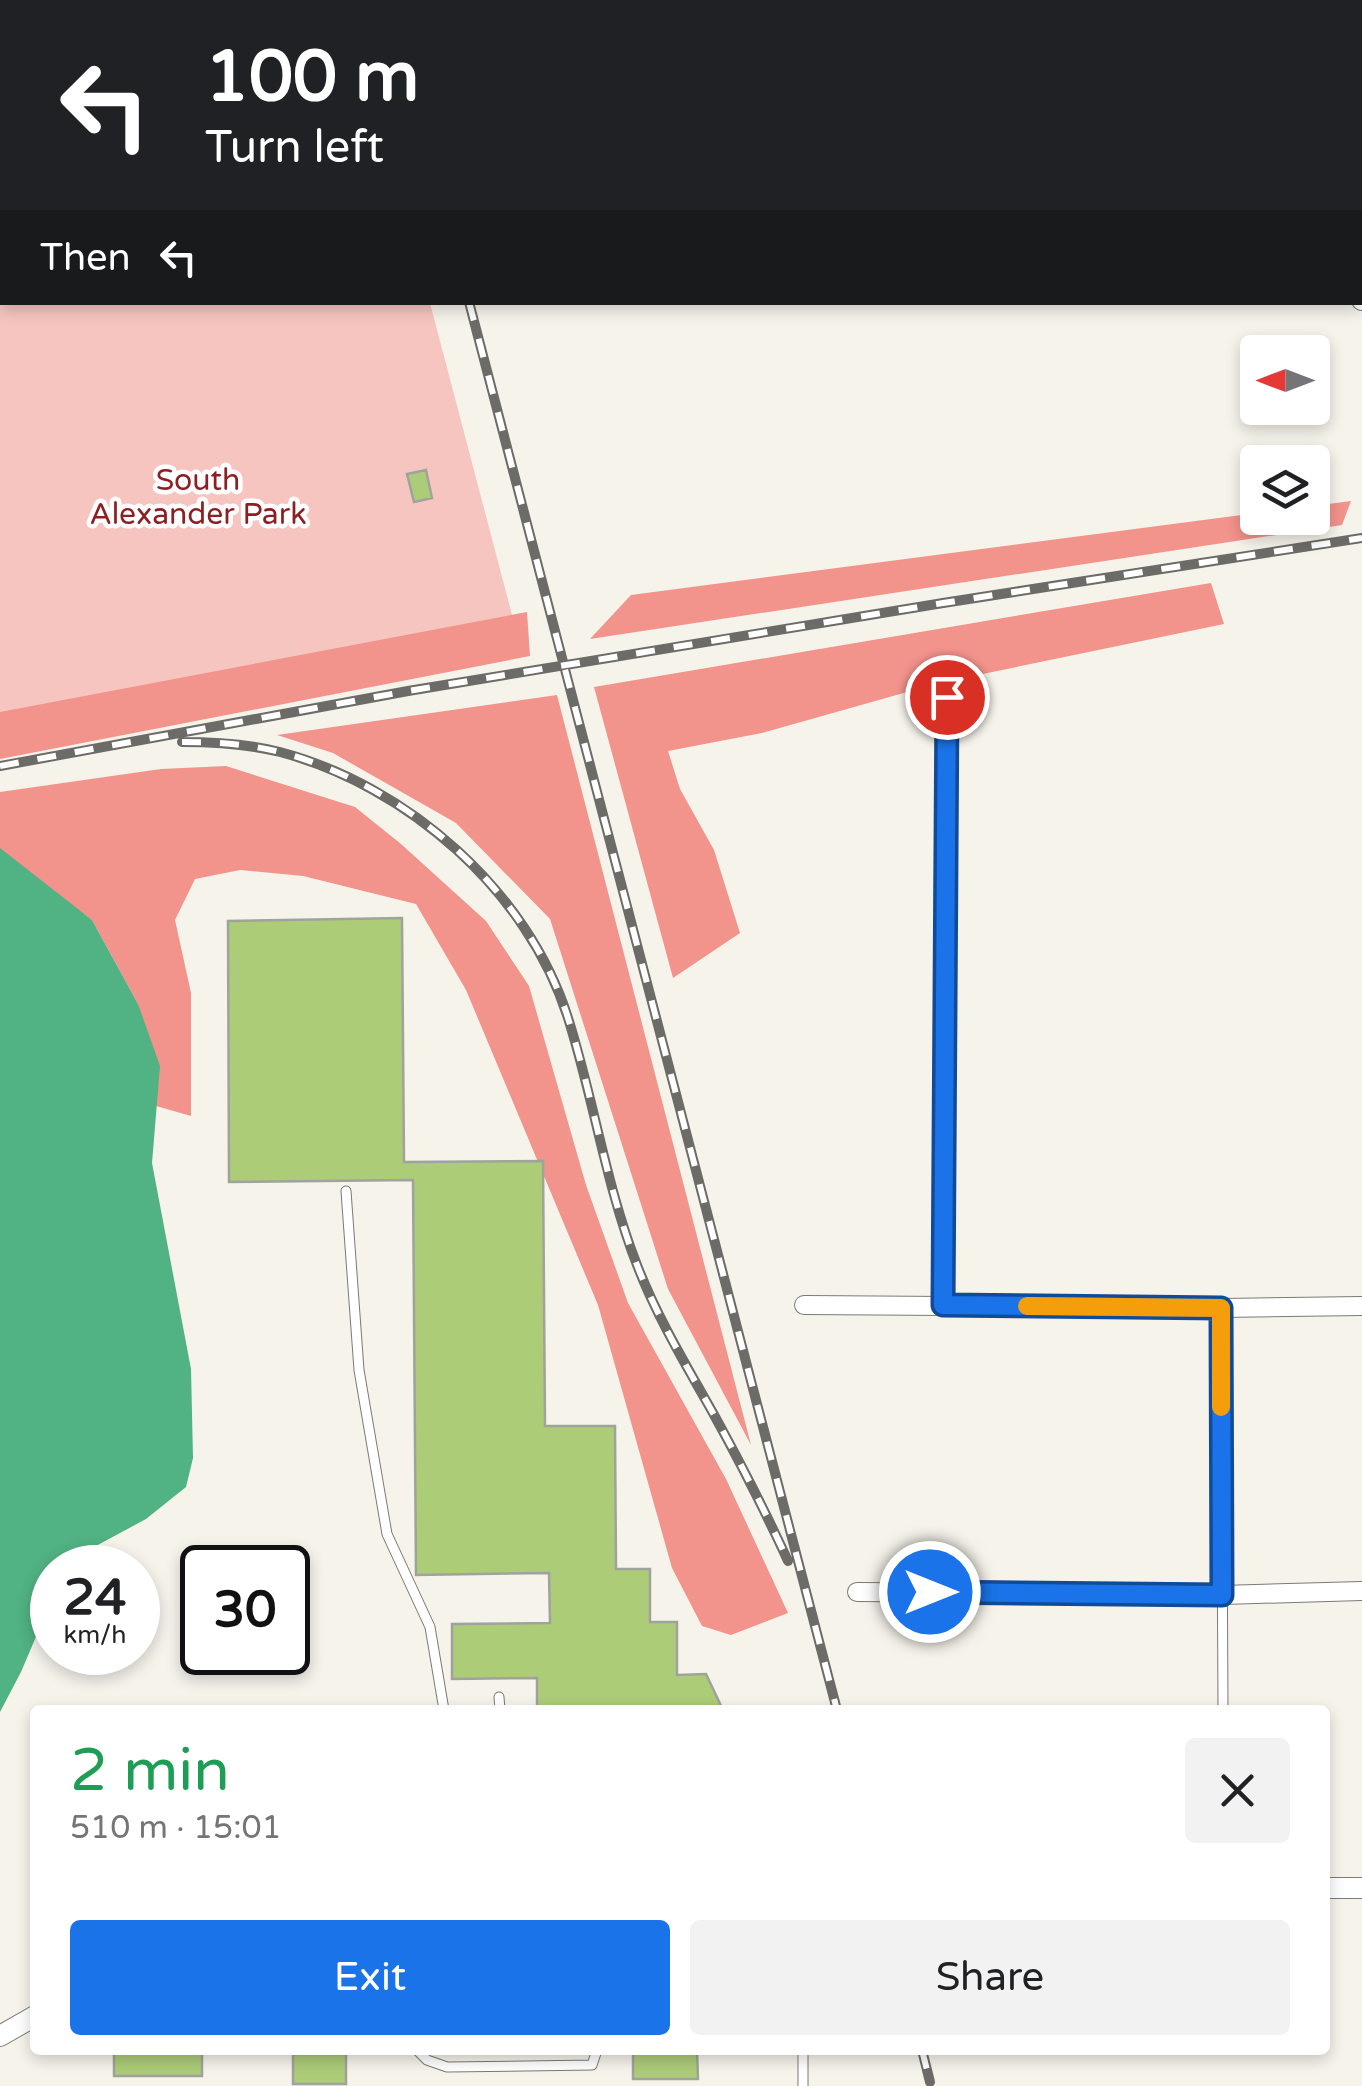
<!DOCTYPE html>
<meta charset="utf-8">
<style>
:root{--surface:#fff;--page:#f2f2f2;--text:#202124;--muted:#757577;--accent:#1a73e8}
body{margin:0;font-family:"Varela Round",sans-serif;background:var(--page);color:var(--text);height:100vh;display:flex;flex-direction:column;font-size:38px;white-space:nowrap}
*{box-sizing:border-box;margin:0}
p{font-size:32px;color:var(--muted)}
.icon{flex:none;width:55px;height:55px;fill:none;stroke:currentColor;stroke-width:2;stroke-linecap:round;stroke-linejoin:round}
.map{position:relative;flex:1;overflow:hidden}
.side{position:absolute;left:30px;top:1705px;width:1300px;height:350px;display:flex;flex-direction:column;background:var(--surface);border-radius:10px;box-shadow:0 5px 15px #0003}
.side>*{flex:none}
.top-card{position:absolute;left:0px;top:0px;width:1362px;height:305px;box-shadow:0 5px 15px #0003;background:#202124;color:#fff;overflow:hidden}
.needle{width:65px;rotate:270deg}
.buttons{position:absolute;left:1240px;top:335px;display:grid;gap:20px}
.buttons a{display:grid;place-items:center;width:90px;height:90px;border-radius:10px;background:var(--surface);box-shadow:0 5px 15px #0003;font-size:50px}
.speed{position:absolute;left:30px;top:1545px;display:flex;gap:20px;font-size:50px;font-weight:700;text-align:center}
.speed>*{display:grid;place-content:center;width:130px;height:130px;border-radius:50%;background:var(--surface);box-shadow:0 5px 15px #0003;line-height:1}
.speed small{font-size:25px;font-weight:400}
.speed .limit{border:5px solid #111;border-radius:15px;background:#fff;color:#111}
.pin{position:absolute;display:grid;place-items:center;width:85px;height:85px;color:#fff;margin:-42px;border:5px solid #fff;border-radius:50%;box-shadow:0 2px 10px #0007}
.me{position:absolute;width:110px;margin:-55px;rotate:90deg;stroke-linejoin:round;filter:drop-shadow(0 0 8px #0008)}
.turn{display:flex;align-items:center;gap:35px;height:210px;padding:0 40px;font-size:45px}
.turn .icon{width:130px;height:130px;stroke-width:2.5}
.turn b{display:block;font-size:70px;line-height:85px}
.then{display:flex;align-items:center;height:95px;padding:0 40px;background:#0003;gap:20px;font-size:38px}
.round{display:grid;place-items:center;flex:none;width:105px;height:105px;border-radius:10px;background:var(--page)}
.headline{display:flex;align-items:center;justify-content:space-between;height:170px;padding:0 40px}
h1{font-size:60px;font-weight:600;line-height:75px;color:#1e9e55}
.button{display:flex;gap:20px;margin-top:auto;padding:20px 40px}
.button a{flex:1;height:115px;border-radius:10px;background:var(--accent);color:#fff;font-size:40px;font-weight:600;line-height:115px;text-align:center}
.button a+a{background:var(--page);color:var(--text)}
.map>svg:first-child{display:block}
.green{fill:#f7c5c0}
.forest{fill:#f2938c}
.water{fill:#51b283}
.building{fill:#accc78;stroke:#a0a39c;stroke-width:2.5}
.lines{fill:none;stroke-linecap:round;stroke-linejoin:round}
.service-casing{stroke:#7c7a73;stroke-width:11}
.minor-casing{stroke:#7c7a73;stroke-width:20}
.tertiary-casing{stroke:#7c7a73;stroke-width:22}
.service{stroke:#fff;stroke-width:9}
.minor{stroke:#fff;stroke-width:18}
.tertiary{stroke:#fff;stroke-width:20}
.rail-casing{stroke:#6d6b67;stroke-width:10}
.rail{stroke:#fff;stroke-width:6;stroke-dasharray:19;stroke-linecap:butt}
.route-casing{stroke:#114b97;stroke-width:25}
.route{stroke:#1a73e8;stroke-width:18}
.slow{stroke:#f59e0b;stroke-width:18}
.labels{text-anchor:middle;stroke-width:9;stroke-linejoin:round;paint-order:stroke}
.park-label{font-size:30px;fill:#8d1f22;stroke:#fff}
</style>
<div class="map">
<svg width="1362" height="2086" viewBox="0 0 1362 2086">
<rect width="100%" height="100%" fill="#f6f3eb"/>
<path class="green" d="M0,0h351l1,2h-350v300l428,1 87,331 -517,102z"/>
<path class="forest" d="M1351,501l-9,24 -752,114 41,-44 626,-82 1,5h54l1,-12z
M1211,583l13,41 -285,59 -177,50 -94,18 12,38 34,61 26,83 -67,45 -79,-291z
M527,612l3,44 -530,103v-47z
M557,695l194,750 -83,-156 -118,-370 -94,-96 -123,-70 -56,-18z
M226,766l129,41 46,37 85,77 43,65 57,199 42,118 98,176 62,134 -57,22 -29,-9 -30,-58 -74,-263 -132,-315 -50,-86 -113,-28 -63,-6 -45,9 -20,41 16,73v123l-35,-10 -18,-102 -46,-84 -92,-67v-61l161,-23z"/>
<path class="water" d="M0,848l92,72 46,84 22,62 -8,97 39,206 2,89 -7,29 -40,32 -52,28 -17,20 -25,1v31l-31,73 -21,40z"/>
<path class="building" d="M426,470l6,28 -18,4 -7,-28z
M402,918l2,244 139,-1 2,265h70l1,143h34v53h27v53l29,-1 17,36h-186v-32l-85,1v-55l98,-1 -1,-50 -133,2 -3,-395 -184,2 -1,-261z
M114,2050h88v26h-88z
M633,2050h64l1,29h-65z
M293,2054h53v30h-53z"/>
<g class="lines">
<g class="service-casing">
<path id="service" d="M346,1191l13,179 28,164 43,93 14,83
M1221,1308l2,402
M499,1697l1,13
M417,2050l10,10 20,7 145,-2 5,-15
M803,2086v-36"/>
</g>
<g class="minor-casing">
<path id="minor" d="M982,0v2
M804,1305l417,3 141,-2
M943,1305l4,-608
M857,1592l365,3 140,-4"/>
</g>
<g class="tertiary-casing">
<path id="tertiary" d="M623,0v2
M1340,0v2
M1360,151h2
M1360,279l2,21
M1325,1888h37
M0,2036l35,-20"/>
</g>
<use href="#service" class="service"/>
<use href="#minor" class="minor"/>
<use href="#tertiary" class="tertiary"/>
<g class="rail-casing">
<path id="rail" d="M388,0l1,2
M469,302l368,1408
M182,742c33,0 66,2 98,10 128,34 248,139 288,266 26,82 38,168 69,247 20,52 49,100 76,148 27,49 52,98 75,148
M0,766l408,-75 535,-88 419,-65
M922,2050l8,32"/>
</g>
<use href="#rail" class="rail"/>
</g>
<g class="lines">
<g class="route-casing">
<path id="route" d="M930,1592l292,3 -1,-287 -278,-3 4,-608"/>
</g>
<use href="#route" class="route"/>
<path class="slow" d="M1027,1306l194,2v99"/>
</g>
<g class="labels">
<g class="park-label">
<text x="198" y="490">South<tspan x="198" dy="34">Alexander Park</tspan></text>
</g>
</g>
</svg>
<div class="buttons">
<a><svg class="needle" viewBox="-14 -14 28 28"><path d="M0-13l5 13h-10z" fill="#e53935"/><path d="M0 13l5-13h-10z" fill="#757577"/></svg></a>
<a><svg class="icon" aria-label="layers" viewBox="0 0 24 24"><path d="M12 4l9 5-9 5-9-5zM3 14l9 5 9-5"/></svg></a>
</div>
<div class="speed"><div>24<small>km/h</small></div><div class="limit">30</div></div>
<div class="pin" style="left:947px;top:697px;background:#d93025"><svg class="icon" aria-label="arrive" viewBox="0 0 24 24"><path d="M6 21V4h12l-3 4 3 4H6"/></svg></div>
<svg class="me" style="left:930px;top:1592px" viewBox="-20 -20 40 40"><circle r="17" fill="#1a73e8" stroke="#fff" stroke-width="3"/><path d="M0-11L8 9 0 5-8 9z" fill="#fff"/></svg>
<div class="top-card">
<div class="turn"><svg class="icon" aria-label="left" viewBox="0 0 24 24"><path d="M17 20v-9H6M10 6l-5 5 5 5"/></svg><div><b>100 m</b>Turn left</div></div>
<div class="then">Then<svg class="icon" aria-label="left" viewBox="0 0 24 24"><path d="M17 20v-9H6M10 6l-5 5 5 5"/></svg></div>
</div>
<section class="side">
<div class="headline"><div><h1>2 min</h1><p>510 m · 15:01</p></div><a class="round"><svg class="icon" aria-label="close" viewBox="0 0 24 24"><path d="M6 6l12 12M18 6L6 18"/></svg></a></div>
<div class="button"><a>Exit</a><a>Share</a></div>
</section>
</div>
